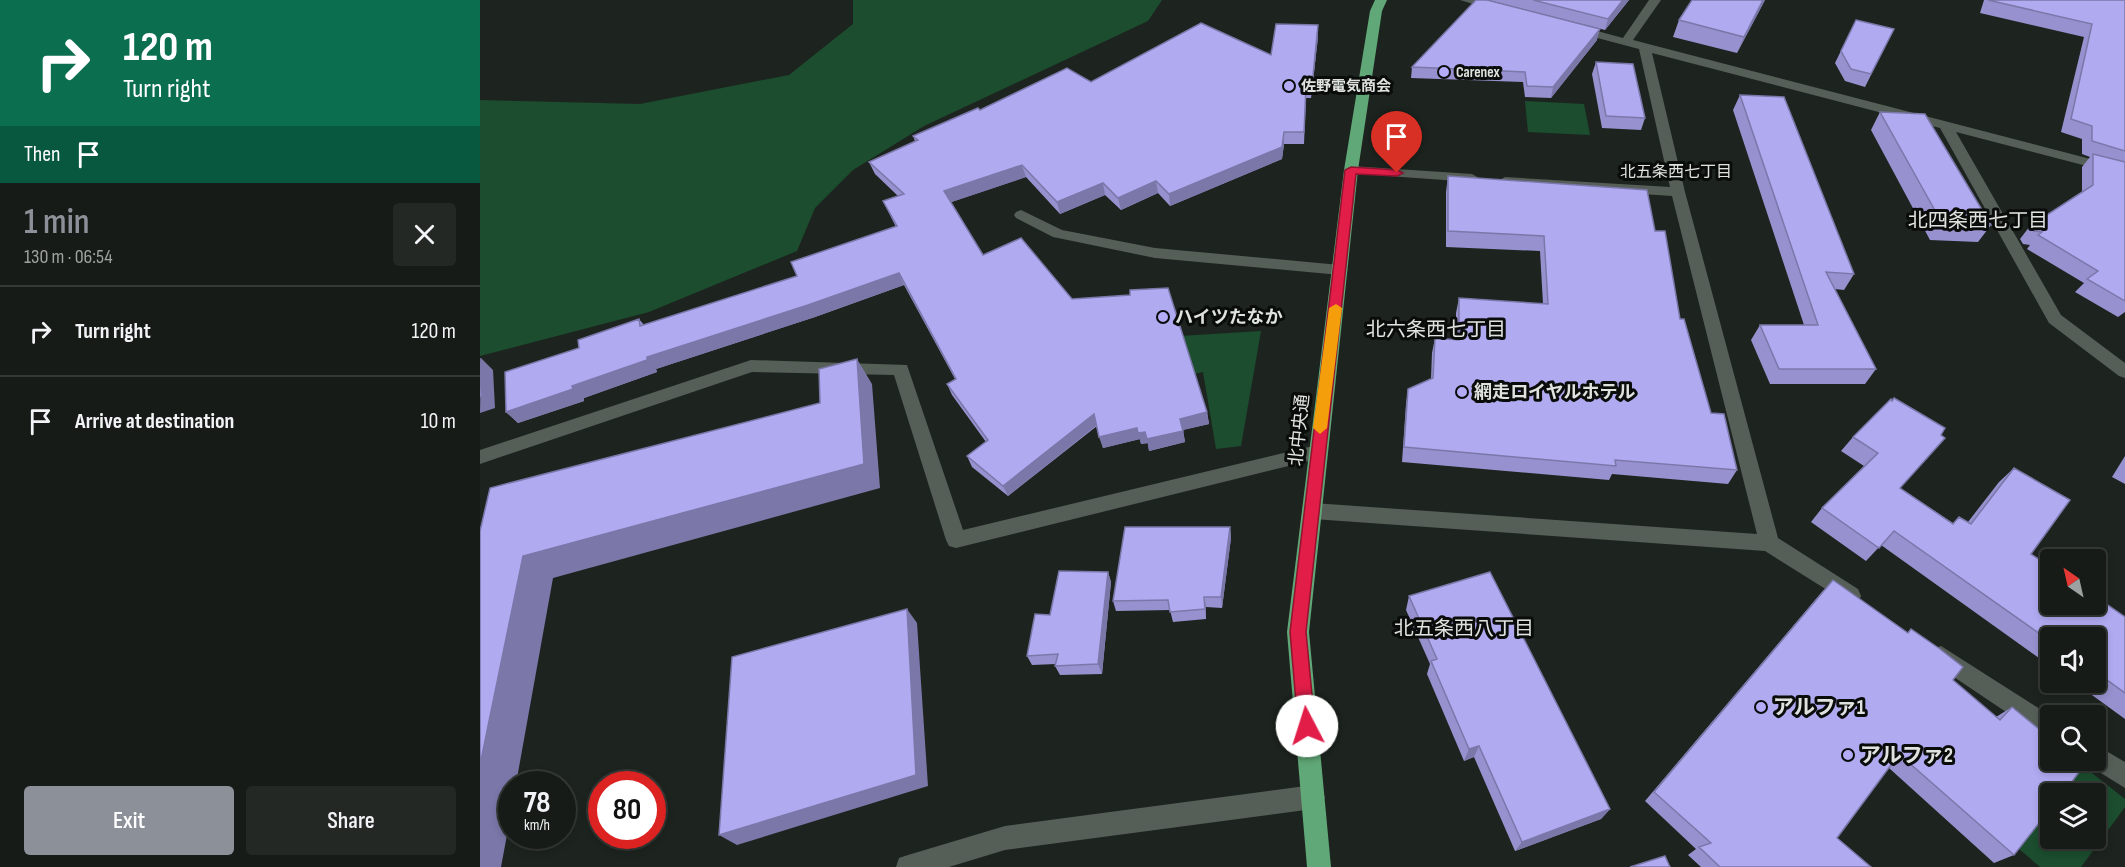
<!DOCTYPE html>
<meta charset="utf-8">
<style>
:root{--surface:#161b17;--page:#232824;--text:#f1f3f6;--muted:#9ea1a1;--line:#353936;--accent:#8c9099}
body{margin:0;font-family:"Sofia Sans Condensed","Noto Sans JP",sans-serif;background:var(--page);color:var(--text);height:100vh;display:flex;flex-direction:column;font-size:22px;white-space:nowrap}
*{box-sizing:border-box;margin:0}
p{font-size:20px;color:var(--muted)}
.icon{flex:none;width:33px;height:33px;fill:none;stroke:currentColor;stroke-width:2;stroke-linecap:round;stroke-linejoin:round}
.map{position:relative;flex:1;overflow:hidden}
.details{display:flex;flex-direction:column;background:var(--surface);width:480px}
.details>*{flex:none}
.top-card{background:#0b6e4f;color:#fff;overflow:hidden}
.needle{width:39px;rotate:326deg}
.controls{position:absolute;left:1560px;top:549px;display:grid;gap:12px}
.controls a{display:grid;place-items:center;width:66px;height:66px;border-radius:6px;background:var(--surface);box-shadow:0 3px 9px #0003,0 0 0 2px var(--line);font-size:30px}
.speed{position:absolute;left:18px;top:771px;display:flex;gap:12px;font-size:30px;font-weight:700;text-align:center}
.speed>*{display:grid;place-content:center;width:78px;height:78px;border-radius:50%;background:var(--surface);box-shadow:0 3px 9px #0003,0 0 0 2px var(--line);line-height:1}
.speed small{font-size:15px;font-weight:400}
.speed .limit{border:9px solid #d22;background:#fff;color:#111}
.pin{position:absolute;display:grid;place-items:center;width:51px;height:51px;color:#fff;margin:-62px -26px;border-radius:50% 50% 50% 0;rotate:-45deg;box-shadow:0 0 6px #0007}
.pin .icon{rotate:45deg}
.me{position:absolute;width:66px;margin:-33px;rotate:355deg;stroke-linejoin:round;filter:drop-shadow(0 0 4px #0008)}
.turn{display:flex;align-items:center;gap:21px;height:126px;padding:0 24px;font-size:27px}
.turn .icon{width:78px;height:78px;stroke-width:2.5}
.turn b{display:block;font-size:42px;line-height:51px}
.then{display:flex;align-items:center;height:57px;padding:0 24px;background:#0003;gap:12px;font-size:22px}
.round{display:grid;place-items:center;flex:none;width:63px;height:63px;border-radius:6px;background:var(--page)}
.overview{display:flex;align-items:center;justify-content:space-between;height:102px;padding:0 24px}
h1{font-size:36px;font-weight:600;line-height:45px;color:var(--accent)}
.cta{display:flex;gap:12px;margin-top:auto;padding:12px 24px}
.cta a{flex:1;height:69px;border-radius:6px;background:var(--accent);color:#fff;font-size:24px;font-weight:600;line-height:69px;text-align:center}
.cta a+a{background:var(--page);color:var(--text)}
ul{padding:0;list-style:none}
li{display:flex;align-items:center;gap:18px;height:90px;padding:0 24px;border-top:2px solid var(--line)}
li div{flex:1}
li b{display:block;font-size:22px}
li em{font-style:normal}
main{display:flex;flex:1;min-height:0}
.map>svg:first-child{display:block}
.green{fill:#1b4d2e}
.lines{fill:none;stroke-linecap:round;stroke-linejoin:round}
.minor{fill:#565e58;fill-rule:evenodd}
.highway{fill:#60a877;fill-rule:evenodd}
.wall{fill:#9792cf}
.shaded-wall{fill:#7b77a9}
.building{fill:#b0aaf1;stroke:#7b77a9;stroke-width:1.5}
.route{fill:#e11d48;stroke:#92132f;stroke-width:1.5}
.slow{fill:#f59e0b}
.poi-dot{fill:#b4acf9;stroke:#090c0a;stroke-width:2}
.labels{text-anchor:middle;stroke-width:6;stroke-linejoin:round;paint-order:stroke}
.far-poi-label{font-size:15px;font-weight:bold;fill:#dee3df;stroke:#090c0a;text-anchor:start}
.far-neighbourhood-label{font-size:16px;fill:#dee3df;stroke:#090c0a}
.poi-label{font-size:18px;font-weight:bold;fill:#dee3df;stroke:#090c0a;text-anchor:start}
.street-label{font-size:18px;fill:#dee3df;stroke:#090c0a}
.neighbourhood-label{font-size:20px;fill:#dee3df;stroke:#090c0a}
.near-poi-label{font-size:21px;font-weight:bold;fill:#dee3df;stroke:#090c0a;text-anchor:start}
</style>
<main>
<section class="details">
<div class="top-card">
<div class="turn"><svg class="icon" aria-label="right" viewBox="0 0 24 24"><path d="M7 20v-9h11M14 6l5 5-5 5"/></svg><div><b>120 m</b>Turn right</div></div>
<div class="then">Then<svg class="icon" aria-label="arrive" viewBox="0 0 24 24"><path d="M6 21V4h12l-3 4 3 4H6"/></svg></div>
</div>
<div class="overview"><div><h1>1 min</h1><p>130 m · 06:54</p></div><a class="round"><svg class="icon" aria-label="close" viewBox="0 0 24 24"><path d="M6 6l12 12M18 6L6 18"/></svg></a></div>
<ul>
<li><svg class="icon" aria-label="right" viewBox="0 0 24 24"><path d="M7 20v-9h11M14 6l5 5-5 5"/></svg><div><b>Turn right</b></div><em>120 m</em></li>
<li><svg class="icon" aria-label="arrive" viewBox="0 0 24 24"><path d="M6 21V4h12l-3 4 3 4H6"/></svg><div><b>Arrive at destination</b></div><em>10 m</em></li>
</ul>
<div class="cta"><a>Exit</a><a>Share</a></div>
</section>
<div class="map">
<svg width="1645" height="867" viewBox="0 0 1645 867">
<rect width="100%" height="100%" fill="#1d241f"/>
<path class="green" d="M373,0h309l-14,21 -224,105 -71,44 -38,38 -18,43 -148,61 -169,44v-256l160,4 149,-29 64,-51z
M1045,101l59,3 6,31 -62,-3z
M781,331l-20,115 -25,3 -13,-77 -113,26 9,-57z
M1603,766l42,33v8l-44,60h-41l-21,-18 31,-41v30h46v-44l-34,-1z"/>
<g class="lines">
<path class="minor" d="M980,0h19l23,8 -6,3z
M1169,0h12l-28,40 492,128v8l-169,-44 105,183 64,48v15l-6,-2 -70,-53 -109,-195 -288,-75 33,139 93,346 80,51 3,7 -3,7 -7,2 -86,-54 -452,-32 -7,-2 -3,-6 3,-6 7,-2 444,31 -85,-338 -167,-11 -7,-4 7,-4 165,10 -31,-138 -68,-18 -2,-2 6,-4 48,13z
M871,166l121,8 7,4 -7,4 -126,-9 -2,-3z
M541,210l41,20 93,18 185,17 8,5 -8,5 -185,-17 -102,-21 -37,-19 -2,-3 2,-3z
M271,360l156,5 56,165 354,-85 6,2 3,5 -3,5 -6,2 -361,89 -7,-2 -3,-6 -52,-165 -142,-3 -272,92v-14z
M1461,646l110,70 -1,23 -8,-3 -109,-73 -3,-7 3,-7z
M1616,745l29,17v26l-37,-23 -2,-5h10z
M833,785l8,4 4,8 -4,8 -8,4 -308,41 -56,17h-53l3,-9 9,-3 97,-29z"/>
<path class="highway" d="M895,0h12l-5,11 -24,159 -49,462 22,235h-24l-20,-235 57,-462 26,-159z"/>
</g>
<path class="wall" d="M1008,0h141l-24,30z
M1285,0l-28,53 -64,-16 6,-17z
M1504,0h141v312l-7,5 -43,-25 9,-9 -57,-34 3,-4 -7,-1 -3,-5 10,-13 52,-34v-25l8,-10 -8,-3v-15l-21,-7 23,-95 -104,-24z
M1376,20l38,9 -29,58 -20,-6 -10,-18z
M838,37l-7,61h-5l-2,46h-20l-2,15 -112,47 -12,-13 -37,17 -16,-15 -45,19 -34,-37 -75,25 32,53 89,44 135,113 2,12 -26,6 2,12 -36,9 -1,-8 -7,1 -1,-5 -37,9 -6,-22 -89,70 -36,-29 -5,-11 19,-14 -34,-47 -5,-11 8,-5 -51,-94 -89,32 -159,52 1,3 -73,26v3l-66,22 -12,-11 73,-64 60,-29 5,6 153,-49 99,-49 -13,-26 15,-5 -23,-22 -6,-12 46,-21 -2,-5 67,-26 111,-28 180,-27z
M1117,40l-46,58 -26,-1 -2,-15 -112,-4 1,-11z
M1116,62l49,56 -4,12 -39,-2 -10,-54z
M1260,95l114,179 -10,16 -9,-1 41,80 -11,15h-95l-19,-44 9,-15h44l-71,-215z
M1400,112l111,113 -13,17 -48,-2 -59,-110z
M968,176l207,55 25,88 31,94 26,57 -9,14 -116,-10 -3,6 -207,-18 4,-58 2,-15 23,-10 1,-26 3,-15 21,2v-27l3,-15 84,6 -3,-53 -94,-4v-55z
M1411,399l9,89 53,35 6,-6 9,5 31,-40 15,-14 17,86 94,63v102l-51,-37h22v-44h-46v28l-169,-121 -15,16 -55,-39 11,-14 42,-42 -23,-15 12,-14z
M1645,456v28l-13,-7z
M750,527l1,11 -9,70 -16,-1v12l-33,3 -3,-12 -54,1 -3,-10z
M628,572l3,10 -9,92 -42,1 -5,-9 1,-2 -24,1 -5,-9 23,-41z
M1353,580l74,53 4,-4 42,51 43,37 16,-10 2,148 -20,8 -105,-95 -52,70 34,29h-170l-13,-12 8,-6 -51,-48 176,-208z
M929,596l201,213 -9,10 -86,32 -41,-94 -10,4 -37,-87 3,-10 -24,-54z"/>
<path class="shaded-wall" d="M1143,0h6l-24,30 3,-11z
M1283,0h2l-28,53 7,-16z
M838,25v12l-7,61 1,-12z
M1120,29l-3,11 -46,58 2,-11z
M804,132v12l-2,15 -112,47 -1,-12z
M542,165l4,12 -77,26 -5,-12z
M676,181l2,12 -37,17 -3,-12z
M623,183l2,12 -45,19 -3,-12z
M419,273l5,12 -89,32 -159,52 1,3 -73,26v3l-66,22 -12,-11 141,-55z
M1,358l12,12 2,38 -15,5z
M377,359l15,25 8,104 -327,90 -37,206h-4v24l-11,59h-21v-102l43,-209 341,-92z
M727,412l2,12 -27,6 -2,-11z
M614,414l3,11 -89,71 -5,-10z
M657,428l3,11 -37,9 -4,-11z
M703,431l2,11 -36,9 -2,-12z
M665,432l3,11 -7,1 -3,-11z
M750,527l1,11 -9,70 -1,-11z
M628,572l3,10 -9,92 -4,-10z
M724,597l2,10v12l-1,-10z
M427,609l10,14 11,163 -191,59 -18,-10z
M999,746l-5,11 -10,4 5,-12z
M1130,809l-9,10 -86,32 7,-9z"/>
<path class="building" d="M996,0h11l113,29 -47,58 -26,-1 -2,-14 -113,-5z
M1053,0h90l-15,19z
M1212,0h71l-19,37 -65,-17z
M1508,0h137v151l-33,-10v-15l-21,-7 21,-95z
M1376,20l38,9 -23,45 -20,-5 -10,-18z
M721,23l70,32 5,-31 42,1 -6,61h-6l-2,46h-20l-2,15 -113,47 -13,-13 -38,17 -15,-15 -46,19 -35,-37 -78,26 39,64 38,-17 51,61 58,-4v-5l38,-2 39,124 -27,7 3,12 -36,8 -2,-7 -7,1 -1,-5 -38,9 -5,-23 -91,72 -36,-30 21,-16 -41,-56 9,-5 -57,-106 -91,32 -161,52v3l-75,26 1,3 -67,23 -1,-40 74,-24 -1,-8 61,-21 1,7 157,-50 -6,-14 106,-36 -14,-25 21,-7 -35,-32 49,-22 -5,-4 65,-28 2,2 87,-42 24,14z
M1116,62l37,2 12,54 -39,-2z
M1260,95l44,2 70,177 -28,-2 50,97h-97l-19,-44h58z
M1400,112l45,2 66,111 -49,-2z
M1613,154l32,8v139l-38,-22 11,-8 -60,-36 4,-3 -8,-1 -4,-5 63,-41z
M968,176l199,14 8,41h10l15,88h4l27,94 13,1 13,56 -122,-10 1,6 -212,-19 4,-58 25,-11 2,-40 24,2v-42l89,6 -4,-68 -96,-5z
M0,358l2,38 -2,1z
M377,359l7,105 -341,92 -43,209v-234l10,-43 330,-85 -1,-34z
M1414,398l51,30 -4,7 4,3 -45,50 53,36 6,-7 12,7 43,-56 56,32 -39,54 19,13v37h46v-7l29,20v76l-29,-21v-34h-46v3l-156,-110 -15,17 -57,-40 56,-55 -25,-16 38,-38 1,2z
M645,527h105l-9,70h-17l1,12 -35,3 -2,-12 -55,1z
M579,571l49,1 -10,92 -43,2 3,-12 -31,2 8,-42 15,1z
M1010,572l120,237 -88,33 -43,-96 -10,3 -38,-88 6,-2 -28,-63z
M1353,580l75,53 3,-4 29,20 23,18 -10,13 47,40 12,-13 38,31v22h15l14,12 -16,22h-13v15l-36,46 -115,-101 -62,84 34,29h-151l-21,-20 12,-4 -57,-51z
M427,609l9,166 -197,60 13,-178z
M1185,856l5,11h-40z"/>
<path class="route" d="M871,167l46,3 6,3 -6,3 -41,-2 -50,458 9,94 -2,6 -6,3 -6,-3 -3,-6 -8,-94 55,-462z"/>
<path class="slow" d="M856,304l6,4 -15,120 -7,6 -7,-6 16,-120z"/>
<g class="poi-dot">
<circle cx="964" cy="72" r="6"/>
<circle cx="809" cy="86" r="6"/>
<circle cx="683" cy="317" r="6"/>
<circle cx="982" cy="392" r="6"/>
<circle cx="1281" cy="707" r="6"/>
<circle cx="1368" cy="755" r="6"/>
</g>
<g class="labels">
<g class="far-poi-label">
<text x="976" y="77">Carenex</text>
<text x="821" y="91">佐野電気商会</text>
</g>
<g class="far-neighbourhood-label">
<text x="1196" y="177">北五条西七丁目</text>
</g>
<g class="poi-label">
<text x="695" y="323">ハイツたなか</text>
<text x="994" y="398">網走ロイヤルホテル</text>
</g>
<g class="street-label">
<text transform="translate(819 430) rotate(-84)" y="6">北中央通</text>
</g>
<g class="neighbourhood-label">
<text x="1498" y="227">北四条西七丁目</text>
<text x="956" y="336">北六条西七丁目</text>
<text x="984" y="635">北五条西八丁目</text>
</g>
<g class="near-poi-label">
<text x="1293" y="714">アルファ1</text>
<text x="1380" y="762">アルファ2</text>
</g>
</g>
</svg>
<div class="controls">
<a><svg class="needle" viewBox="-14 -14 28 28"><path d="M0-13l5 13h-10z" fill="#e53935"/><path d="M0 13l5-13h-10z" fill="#9ea1a1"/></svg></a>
<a><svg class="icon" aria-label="sound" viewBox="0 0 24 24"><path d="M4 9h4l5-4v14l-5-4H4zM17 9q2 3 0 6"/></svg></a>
<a><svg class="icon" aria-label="search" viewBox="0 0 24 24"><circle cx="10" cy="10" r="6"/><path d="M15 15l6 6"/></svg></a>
<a><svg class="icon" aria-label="layers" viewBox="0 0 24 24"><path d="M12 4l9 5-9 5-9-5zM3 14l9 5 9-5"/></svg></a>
</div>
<div class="speed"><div>78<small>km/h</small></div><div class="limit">80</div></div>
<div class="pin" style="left:917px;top:173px;background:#d93025"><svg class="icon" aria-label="arrive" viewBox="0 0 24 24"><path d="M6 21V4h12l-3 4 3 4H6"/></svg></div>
<svg class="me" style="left:827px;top:726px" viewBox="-20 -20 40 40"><circle r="19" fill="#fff"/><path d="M0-13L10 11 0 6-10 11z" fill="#e11d48"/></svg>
</div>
</main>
